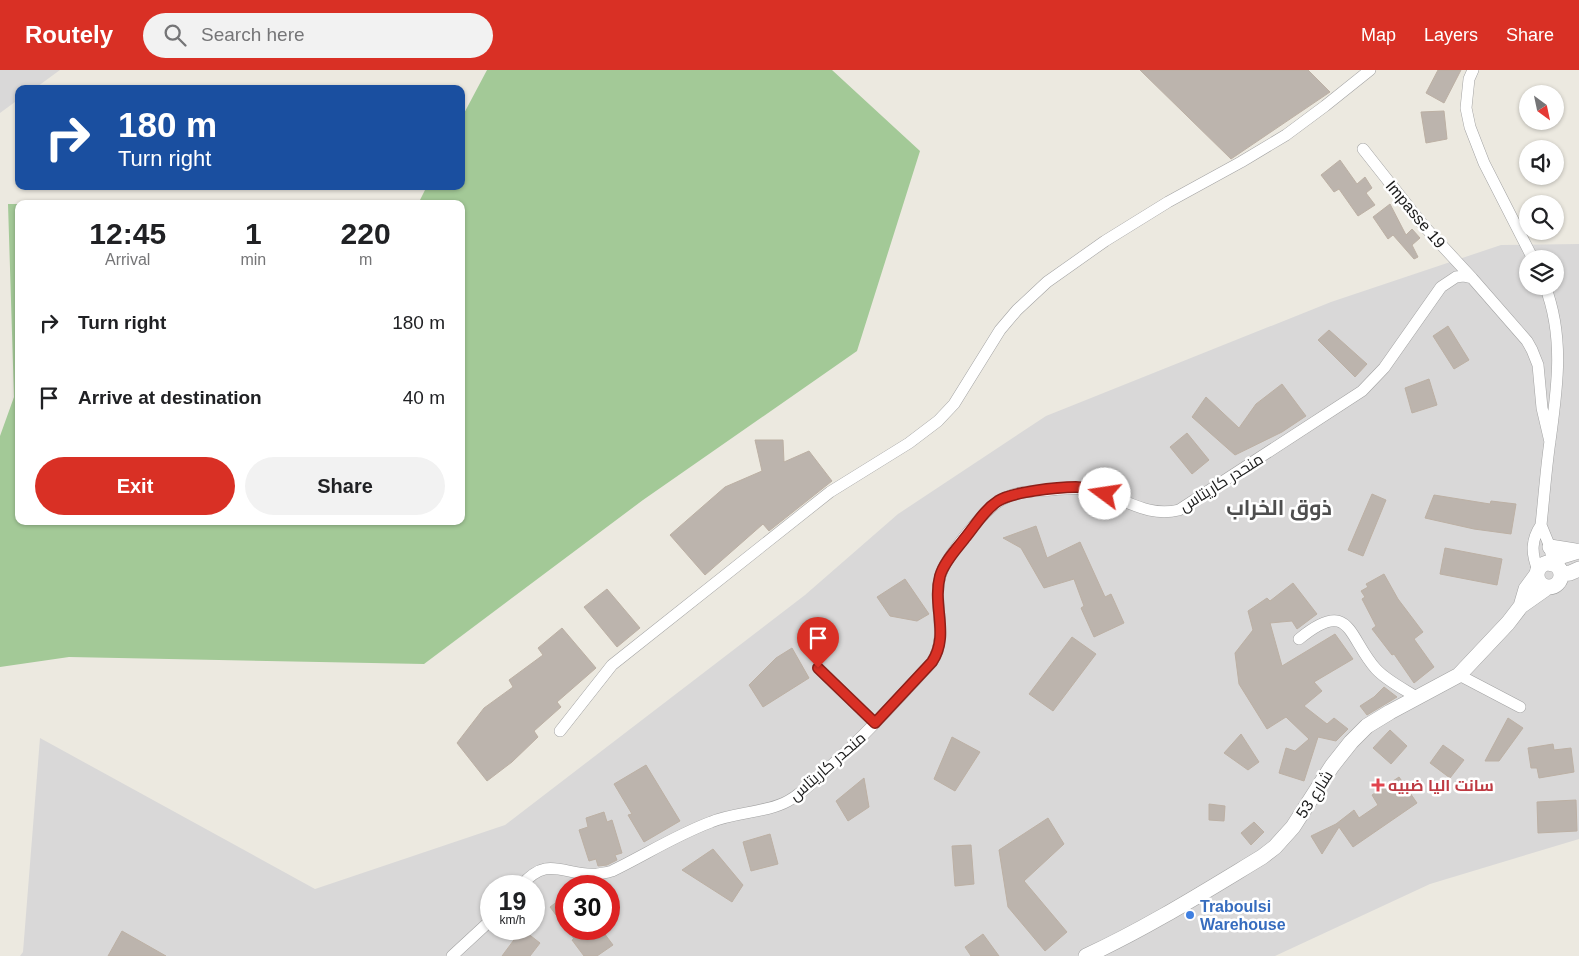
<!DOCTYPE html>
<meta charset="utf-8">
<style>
:root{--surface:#fff;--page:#f2f2f2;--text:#202124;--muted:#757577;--accent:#d93025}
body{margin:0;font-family:Arial,Cairo,sans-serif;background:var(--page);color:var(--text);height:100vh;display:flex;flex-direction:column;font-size:19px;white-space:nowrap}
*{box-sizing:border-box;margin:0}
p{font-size:16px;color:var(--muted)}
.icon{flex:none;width:28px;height:28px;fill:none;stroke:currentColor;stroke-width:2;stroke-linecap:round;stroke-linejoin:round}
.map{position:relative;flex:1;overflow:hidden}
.panel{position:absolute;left:15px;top:130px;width:450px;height:325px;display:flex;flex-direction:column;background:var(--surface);border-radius:10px;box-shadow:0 1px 4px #0004}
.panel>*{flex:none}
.top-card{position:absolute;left:15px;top:15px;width:450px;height:105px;border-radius:10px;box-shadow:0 1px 4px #0004;background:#1a4fa0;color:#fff;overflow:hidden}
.needle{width:32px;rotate:147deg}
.controls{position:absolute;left:1519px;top:15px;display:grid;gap:10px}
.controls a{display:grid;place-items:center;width:45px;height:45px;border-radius:50%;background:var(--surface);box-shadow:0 1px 4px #0004;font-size:25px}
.speed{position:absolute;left:480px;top:805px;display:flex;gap:10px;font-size:25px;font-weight:700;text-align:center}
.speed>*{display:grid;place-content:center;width:65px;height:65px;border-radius:50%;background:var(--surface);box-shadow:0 1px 4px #0004;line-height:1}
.speed small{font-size:12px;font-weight:400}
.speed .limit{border:8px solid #d22;background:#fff;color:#111}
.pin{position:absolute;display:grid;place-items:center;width:42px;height:42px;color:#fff;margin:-51px -21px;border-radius:50% 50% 50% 0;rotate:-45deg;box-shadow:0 0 5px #0007}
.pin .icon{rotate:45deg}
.me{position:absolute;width:55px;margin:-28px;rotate:284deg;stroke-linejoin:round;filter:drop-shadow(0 0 4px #0008)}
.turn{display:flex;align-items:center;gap:18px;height:105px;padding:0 20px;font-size:22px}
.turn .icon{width:65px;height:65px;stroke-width:2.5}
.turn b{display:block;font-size:35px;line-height:42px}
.eta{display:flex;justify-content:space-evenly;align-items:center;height:85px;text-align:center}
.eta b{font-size:30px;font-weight:600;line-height:35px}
.action{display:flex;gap:10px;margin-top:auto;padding:10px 20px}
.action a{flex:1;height:58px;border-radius:30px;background:var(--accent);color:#fff;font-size:20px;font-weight:600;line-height:58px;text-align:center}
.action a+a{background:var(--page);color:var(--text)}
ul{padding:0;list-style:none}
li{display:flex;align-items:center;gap:15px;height:75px;padding:0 20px}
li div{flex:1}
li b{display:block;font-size:19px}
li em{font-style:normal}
header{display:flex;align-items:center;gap:30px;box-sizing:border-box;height:70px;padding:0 25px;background:var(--accent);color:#fff}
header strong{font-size:24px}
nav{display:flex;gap:28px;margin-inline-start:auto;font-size:18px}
.search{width:350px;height:45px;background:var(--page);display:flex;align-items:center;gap:12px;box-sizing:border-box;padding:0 18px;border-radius:28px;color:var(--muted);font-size:19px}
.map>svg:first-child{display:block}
.residential{fill:#d9d8d8;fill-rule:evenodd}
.forest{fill:#a3c997}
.building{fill:#bcb4ad;stroke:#bcb0a4}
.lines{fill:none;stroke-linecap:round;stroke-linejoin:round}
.minor-casing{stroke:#a2a2a2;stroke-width:12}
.tertiary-casing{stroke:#a2a2a2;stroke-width:16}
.minor{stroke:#fff;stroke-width:11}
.tertiary{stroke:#fff;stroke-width:15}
.route-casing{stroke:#8d1f18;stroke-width:12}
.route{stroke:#d93025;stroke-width:9}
.health-dot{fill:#e0444e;stroke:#fff;stroke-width:2}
.shop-dot{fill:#3f7fe0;stroke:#fff;stroke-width:2}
.labels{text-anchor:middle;stroke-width:5;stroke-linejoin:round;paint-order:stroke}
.street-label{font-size:16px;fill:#1b1b1b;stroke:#fff}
.health-label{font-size:16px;font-weight:bold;fill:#be3a42;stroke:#fff;text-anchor:start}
.shop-label{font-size:16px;font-weight:bold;fill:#366cbe;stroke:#fff;text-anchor:start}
.district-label{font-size:21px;font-weight:bold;fill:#4e4e4e;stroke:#fff}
</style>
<header>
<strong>Routely</strong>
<div class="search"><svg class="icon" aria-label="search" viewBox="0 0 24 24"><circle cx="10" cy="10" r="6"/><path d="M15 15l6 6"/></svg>Search here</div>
<nav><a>Map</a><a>Layers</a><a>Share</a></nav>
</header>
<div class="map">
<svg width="1579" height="886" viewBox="0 0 1579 886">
<rect width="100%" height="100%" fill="#ece9e0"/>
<path class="residential" d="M0,0h60l-26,19h-15v10l-19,14z
M1579,174v595l-149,45 -155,72h-1255l3,-4 17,-214 275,151 190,-64 300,-230 93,-81 148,-98 285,-114 170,-57zM1528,189h27v27h-27zM491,816h43v43h-43zM566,816h43v43h-43z"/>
<path class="forest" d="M487,0h345l88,81 -63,200 -214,149 -219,164 -355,-7 -69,10v-231l14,-39 -6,-193h11v317h442v-317h-43l9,-18h34v-67z"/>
<path class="building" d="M1140,0h168l22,22 -99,67z
M1438,0h23l-17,33 -18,-10z
M1444,41l3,28 -21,4 -5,-31z
M1340,90l17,24 8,-7 7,11 -6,5 9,12 -17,11 -19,-27 -5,3 -13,-17z
M1390,134l16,31 6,-6 8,9 -8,7 6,12 -4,2 -21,-24 -5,4 -15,-22z
M1448,256l21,34 -15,9 -21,-33z
M1329,260l38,34 -12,13 -37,-37z
M1429,309l8,26 -25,8 -7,-25z
M1282,314l24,32 -24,16 -47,23 -43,-38 14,-20 33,31 17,-24z
M1187,363l22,27 -17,14 -22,-27z
M755,370h28l1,22 25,-11 23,30 -63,50 -6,-7 -58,51 -35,-40 55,-48 37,-16z
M1372,424l14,6 -23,56 -15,-6z
M1434,425l56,9 1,-3 25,3 -5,30 -37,-5 -49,-11z
M1036,456l11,32 33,-16 25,55 6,-3 13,29 -30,14 -13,-29 3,-2 -10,-27 -30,9 -23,-40 -18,-10z
M1445,478l57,11 -5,26 -57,-11z
M1384,504l14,25 25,33 -9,7 20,28 -20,16 -20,-29 -2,1 -20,-26 4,-3 -14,-27 3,-2 -4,-6 7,-4 -2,-3z
M905,509l24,35 -12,7 -27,-5 -13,-19z
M1293,513l24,31 -20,15 -5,-8 -22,2 12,43 53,-32 18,25 -39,23 8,9 -18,15 23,18 7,-6 14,11 -12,12 -18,-4 -14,44 -25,-8 7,-25 9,3 14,-12 -23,-22 -19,12 -28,-45 -4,-31 18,-23 -5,-19 19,-13 3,3z
M607,519l33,39 -23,19 -33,-40z
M562,558l34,40 -39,34 4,5 -27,24 4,6 -26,25 -25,19 -30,-38 27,-35 29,-21 -4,-7 34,-25 -5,-7z
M1072,567l24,17 -43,57 -24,-17z
M792,578l17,30 -46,29 -14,-22 27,-27z
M1384,617l13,10 -30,18 -7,-9 14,-9z
M1508,648l15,10 -24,33h-14z
M1390,660l17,16 -16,18 -18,-16z
M1241,664l18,28 -11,8 -24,-17z
M952,667l28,15 -25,39 -21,-12z
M1553,674l1,6 17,-2 3,24 -35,6 -2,-10h-6l-3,-20z
M1443,675l21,15 -14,18 -20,-15z
M646,695l34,56 -36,21 -16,-27 4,-1 -18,-30z
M1399,707l18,26 -64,44 -14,-20 -17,27 -11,-18 25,-12 18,-14 5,8 19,-13 -6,-10z
M864,708l5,29 -21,14 -12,-20z
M1576,730l1,31 -39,2 -1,-31z
M1209,734l16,2 -1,15 -15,-1z
M604,742l3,10 5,-2 10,33 -7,2 2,5 -10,5 -9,1 -2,-7 -7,2 -10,-31 9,-3 -2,-9z
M1048,748l16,26 -40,37 43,51 -22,19 -37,-44 -9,-57z
M1254,752l10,10 -13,13 -10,-12z
M770,764l8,30 -27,7 -8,-29z
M971,775l3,39 -19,2 -3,-40z
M713,779l30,36 -11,17 -50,-32z
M566,825v33l-16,-21z
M522,859l18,14 -10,13h-28z
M567,859h34l12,16 -16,11h-13l-12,-16 2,-1z
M122,861l44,25h-58z
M983,864l16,22h-28l-6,-9z"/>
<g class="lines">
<g class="minor-casing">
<path id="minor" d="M1473,0l-4,9 -3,29 4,19 14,36 49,96
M1363,79l60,76 49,53
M1541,455l9,22 1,7
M1538,500c-7,-17 -7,-30 3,-45 3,-28 5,-56 9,-84 7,-52 15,-103 -5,-155
M1299,569c52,-43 49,-1 77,30 11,12 28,20 42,29
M818,598l57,55
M1459,605l61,32
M560,661l52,-66 218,-173 79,-49 29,-22 16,-17 46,-74 17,-20 30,-28 58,-41 63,-39 73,-40 45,-27 39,-29 45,-36
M521,816c27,-33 44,-9 76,-12 6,-1 10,-1 15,-3 33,-16 64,-36 99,-49 24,-10 55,-9 77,-21 13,-7 24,-18 35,-28 39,-34 74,-73 109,-111 20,-31 -6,-66 14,-99 11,-18 42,-59 61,-66 14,-6 29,-6 44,-7 19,-2 34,-3 52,3 27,9 47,24 76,17l183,-119 22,-23 57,-81 15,-10 7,-1 9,2 55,63 5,9 6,15 4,43 8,34
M452,886l39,-36"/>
</g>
<g class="tertiary-casing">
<path id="tertiary" d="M1550,477l25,4
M1537 505a12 12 0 1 1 24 0a12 12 0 1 1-24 0Z
M1552,494l10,-8 17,-5
M1561,504l9,-1 9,-4
M1521,536l5,-17 11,-15
M1086,886c61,-28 118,-64 176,-99l13,-10 18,-20 39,-61 19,-24 16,-16 23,-14 69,-37 49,-52 13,-17 27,-19"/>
</g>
<use href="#minor" class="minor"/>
<use href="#tertiary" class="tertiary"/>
</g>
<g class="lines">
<g class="route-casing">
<path id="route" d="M818,598l57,55 57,-61c18,-27 0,-56 8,-86 4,-14 16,-26 25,-38 10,-12 19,-28 33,-37 13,-9 60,-14 78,-14 10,0 20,4 29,7"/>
</g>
<use href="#route" class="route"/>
</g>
<path class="health-dot" d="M1375.5 707.5h5v5h5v5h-5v5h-5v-5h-5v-5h5z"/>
<circle class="shop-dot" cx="1190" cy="845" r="5"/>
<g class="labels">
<g class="street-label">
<text transform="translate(1416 144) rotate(50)" y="6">Impasse 19</text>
<text transform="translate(1221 412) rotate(-32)" y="6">منحدر كاريتاس</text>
<text transform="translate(827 696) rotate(-41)" y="6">منحدر كاريتاس</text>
<text transform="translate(1314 724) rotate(-57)" y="6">شارع 53</text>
</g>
<g class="health-label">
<text x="1388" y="721">سانت اليا ضبيه</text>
</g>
<g class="shop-label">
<text x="1200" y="842">Traboulsi<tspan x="1200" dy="18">Warehouse</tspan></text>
</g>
<g class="district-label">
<text x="1279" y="445">ذوق الخراب</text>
</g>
</g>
</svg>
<div class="controls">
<a><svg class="needle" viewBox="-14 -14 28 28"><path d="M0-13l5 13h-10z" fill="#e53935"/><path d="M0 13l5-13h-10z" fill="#757577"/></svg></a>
<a><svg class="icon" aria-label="sound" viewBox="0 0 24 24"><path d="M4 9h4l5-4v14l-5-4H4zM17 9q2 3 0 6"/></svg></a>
<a><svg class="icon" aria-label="search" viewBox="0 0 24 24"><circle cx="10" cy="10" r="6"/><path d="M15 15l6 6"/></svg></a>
<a><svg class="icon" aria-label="layers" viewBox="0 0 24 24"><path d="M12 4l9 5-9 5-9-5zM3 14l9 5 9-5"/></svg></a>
</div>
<div class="speed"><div>19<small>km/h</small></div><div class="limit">30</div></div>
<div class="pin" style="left:818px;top:598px;background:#d93025"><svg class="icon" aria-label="arrive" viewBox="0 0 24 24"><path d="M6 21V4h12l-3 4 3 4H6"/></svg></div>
<svg class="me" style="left:1105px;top:424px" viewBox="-20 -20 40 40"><circle r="19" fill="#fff"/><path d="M0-13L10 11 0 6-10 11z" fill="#d93025"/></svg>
<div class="top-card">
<div class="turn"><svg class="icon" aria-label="right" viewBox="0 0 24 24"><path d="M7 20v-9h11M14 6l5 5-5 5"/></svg><div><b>180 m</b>Turn right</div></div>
</div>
<section class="panel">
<div class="eta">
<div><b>12:45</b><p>Arrival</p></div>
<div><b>1</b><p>min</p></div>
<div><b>220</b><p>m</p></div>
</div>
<ul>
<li><svg class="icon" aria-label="right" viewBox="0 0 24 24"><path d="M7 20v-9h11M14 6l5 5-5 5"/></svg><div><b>Turn right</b></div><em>180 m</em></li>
<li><svg class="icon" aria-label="arrive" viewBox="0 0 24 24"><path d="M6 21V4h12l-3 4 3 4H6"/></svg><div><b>Arrive at destination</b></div><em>40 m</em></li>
</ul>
<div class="action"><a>Exit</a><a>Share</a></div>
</section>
</div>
